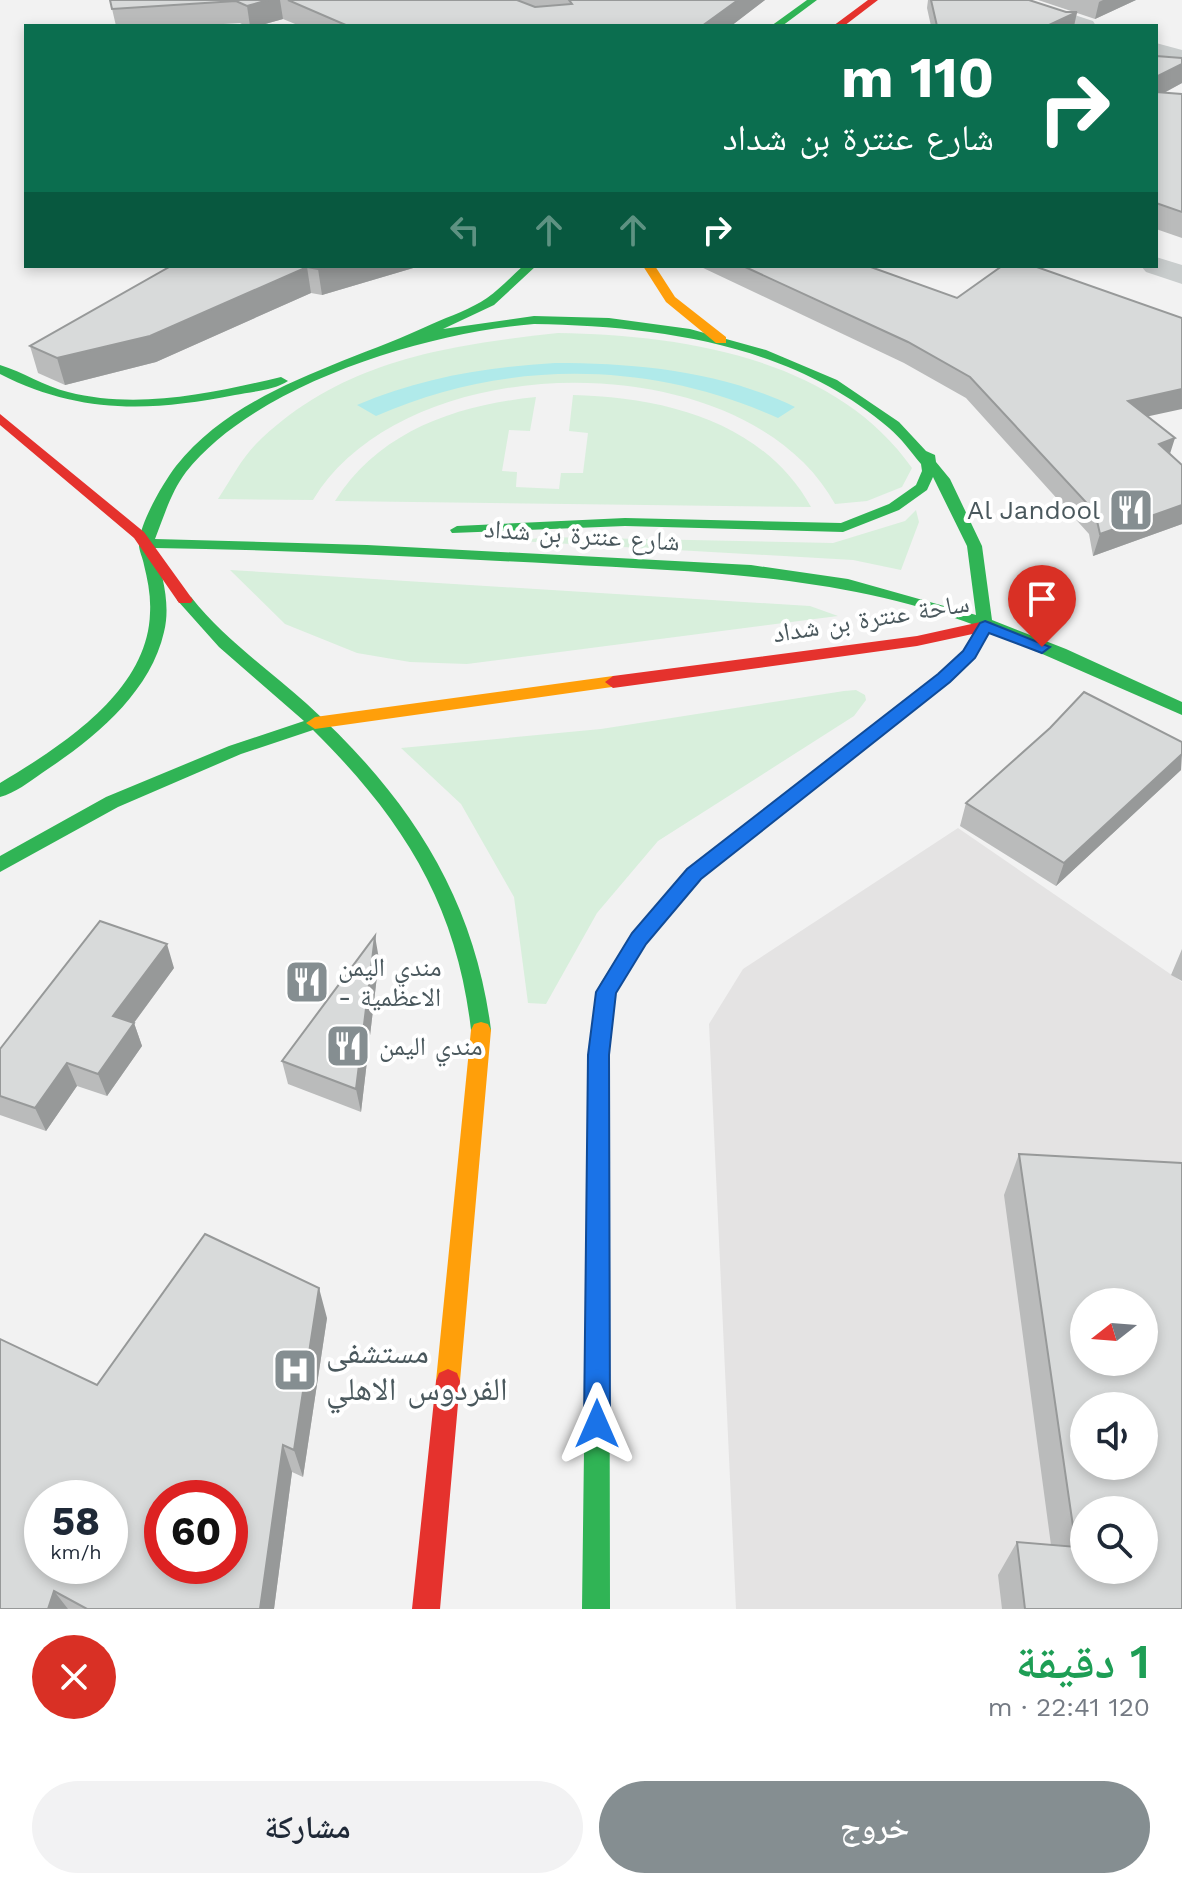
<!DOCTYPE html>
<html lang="ar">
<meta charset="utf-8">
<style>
:root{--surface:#fff;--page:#f2f2f3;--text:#1f2937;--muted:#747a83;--accent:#858e91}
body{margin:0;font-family:"Work Sans","Noto Naskh Arabic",sans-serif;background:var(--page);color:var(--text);direction:rtl;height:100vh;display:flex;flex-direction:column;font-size:30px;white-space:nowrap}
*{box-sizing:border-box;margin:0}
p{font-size:26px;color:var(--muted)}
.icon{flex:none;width:44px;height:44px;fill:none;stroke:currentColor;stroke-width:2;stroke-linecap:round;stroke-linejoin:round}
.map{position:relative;height:1609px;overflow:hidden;direction:ltr}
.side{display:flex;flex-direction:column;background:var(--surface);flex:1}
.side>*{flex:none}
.guide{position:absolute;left:24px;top:24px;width:1134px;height:244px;border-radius:0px;box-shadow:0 4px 12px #0003;direction:rtl;background:#0b6e4f;color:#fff;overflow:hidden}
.needle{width:52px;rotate:253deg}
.tools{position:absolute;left:1070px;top:1288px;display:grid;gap:16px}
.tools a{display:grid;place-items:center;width:88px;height:88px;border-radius:50%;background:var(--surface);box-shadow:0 4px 12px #0003;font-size:40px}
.speed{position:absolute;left:24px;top:1480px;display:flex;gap:16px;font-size:40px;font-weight:700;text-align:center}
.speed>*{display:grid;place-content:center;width:104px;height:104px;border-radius:50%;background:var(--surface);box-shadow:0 4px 12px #0003;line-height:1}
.speed small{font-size:20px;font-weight:400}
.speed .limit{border:12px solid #d22;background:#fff;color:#111}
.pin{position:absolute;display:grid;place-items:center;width:68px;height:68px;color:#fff;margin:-82px -34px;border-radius:50% 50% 50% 0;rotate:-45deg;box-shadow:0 0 8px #0007}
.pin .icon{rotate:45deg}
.me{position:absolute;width:88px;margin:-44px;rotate:0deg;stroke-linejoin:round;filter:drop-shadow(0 0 6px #0008)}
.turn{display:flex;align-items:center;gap:28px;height:168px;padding:0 32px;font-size:36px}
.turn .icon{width:104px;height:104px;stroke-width:2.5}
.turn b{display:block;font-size:56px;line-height:68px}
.lanes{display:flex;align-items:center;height:76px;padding:0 32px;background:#0003;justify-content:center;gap:40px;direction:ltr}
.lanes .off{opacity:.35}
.round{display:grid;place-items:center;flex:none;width:84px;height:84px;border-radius:42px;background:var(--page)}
.head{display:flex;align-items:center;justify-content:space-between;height:136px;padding:0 32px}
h1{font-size:48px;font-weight:600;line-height:60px;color:#1e9e55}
.cta{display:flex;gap:16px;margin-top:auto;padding:16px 32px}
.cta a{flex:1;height:92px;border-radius:48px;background:var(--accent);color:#fff;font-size:32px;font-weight:600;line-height:92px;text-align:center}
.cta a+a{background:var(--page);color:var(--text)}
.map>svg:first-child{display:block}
.education{fill:#e4e3e3;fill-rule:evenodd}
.green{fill:#d8efdc}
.water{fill:#b0eaea}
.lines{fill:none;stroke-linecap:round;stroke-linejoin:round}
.street{fill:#c9cdcd;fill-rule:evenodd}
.fast{fill:#30b455;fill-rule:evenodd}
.slow{fill:#ff9f0a;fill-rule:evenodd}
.jam{fill:#e5322d;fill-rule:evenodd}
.wall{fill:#babbbb}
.shaded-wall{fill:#979999}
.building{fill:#d8dada;stroke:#979999;stroke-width:2;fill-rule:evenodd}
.route{fill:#1a73e8;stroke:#114b97;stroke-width:2}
.labels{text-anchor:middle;stroke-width:8;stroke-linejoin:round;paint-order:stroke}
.poi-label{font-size:26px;fill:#4a585d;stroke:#fff;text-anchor:start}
.street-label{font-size:26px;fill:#4a585d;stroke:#fff}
.near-poi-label{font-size:32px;fill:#4a585d;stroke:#fff;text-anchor:start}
</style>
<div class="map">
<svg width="1182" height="1609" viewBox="0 0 1182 1609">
<rect width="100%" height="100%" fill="#f2f2f2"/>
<path class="education" d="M958,828l224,154v627h-446l-27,-585 34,-55zM1084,1302h60v60h-60zM1084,1406h60v60h-60zM1084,1510h60v60h-60z"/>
<path class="green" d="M558,333c125,2 277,25 354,135l-10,19 -35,14 -32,3c-89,-162 -428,-160 -522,-4l-95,-1c12,-18 23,-40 38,-55 83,-83 191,-99 302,-111z
M573,395c91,2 191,27 238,112l-476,-6c44,-70 122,-96 201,-104l-6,34 -21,-1 -7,41 15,1 -1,15 43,2 2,-16h22l5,-40 -19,-2z
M916,510l3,12 -18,48 -48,-10 -335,-19 27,-4 288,6 72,-22z
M230,570l580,36 28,10 -371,48 -57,-2 -53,-9 -72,-29z
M844,691l12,-1 9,5 1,5 -12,16 -196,125 -61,72 -51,91 -18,-1 -14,-106 -53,-93 -60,-56 200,-19z"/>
<path class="water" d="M555,363c82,0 165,8 240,44l-17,11c-129,-58 -272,-59 -402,-2l-19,-11c63,-27 129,-38 198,-42z"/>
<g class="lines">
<path class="street" d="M996,0h33l64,21 3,5h-33l-64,-21z
M1156,43l26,7v15l-26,-8z
M1156,257l26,8v19l-36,-12 -5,-6h15z"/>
<path class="fast" d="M807,0h10l-35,26h-11z
M523,266h13l-42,39 -51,24 91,-13 75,2 81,11 76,21 71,30 62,42 27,29 9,4 1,7 14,17 32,67 10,74 74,29 116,53v13l-192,-84 -15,27 -25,24 -249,197 -55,64 -30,50 -7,62 1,554h-28l7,-554 10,-69 33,-53 55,-64 251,-195 25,-23 14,-25c-137,-51 -273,-54 -417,-62 -135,-7 -270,-14 -405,-16 7,27 16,56 9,84 -14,62 -72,108 -122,141 -13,9 -27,20 -42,24v-14c60,-36 148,-91 150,-170 1,-16 -2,-32 -6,-48 -1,-7 -6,-16 -5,-23 2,-21 24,-59 37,-76 62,-78 171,-102 256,-142 18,-8 39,-15 55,-26 13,-9 24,-21 36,-32zM534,324c124,2 257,20 355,104 12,10 22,24 32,36l1,7 -6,14 -27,19 -48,19 -216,-5 -168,8 -7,4 2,3 173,-7 218,6 56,-22 28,-20 6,-13 34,69 9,69 -128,-36 -97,-14 -384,-20 -212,-6c9,-23 16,-47 31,-67 69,-88 241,-140 348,-148z
M0,365c23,7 44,21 68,27 70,18 145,1 213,-15l7,4c-13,9 -37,11 -53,14 -85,17 -157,19 -235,-21z
M185,595l6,2c33,42 76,71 116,107 99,90 167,190 184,326l-3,6 -7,2 -7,-2 -3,-6c-14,-126 -69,-212 -158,-300l-72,24 -123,53 -118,65v-16l106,-59 123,-51 75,-25 -85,-74 -42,-47z"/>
<path class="slow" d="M643,266h12l20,31 51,40v6h-10l-50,-41z
M613,676l8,6 -2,4 -304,43 -9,-6 9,-6z
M481,1022l7,2 3,6 -31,351 -3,8 -9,4 -9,-4 -3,-8 35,-351 3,-6z"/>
<path class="jam" d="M868,0h10l-34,26h-11z
M0,414l144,118 49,68 -2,3h-12l-45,-65 -134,-113z
M985,621l6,1 2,4 -2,4 -74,16 -304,42 -8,-6 8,-6 304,-40z
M448,1369l9,4 3,8 -20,228h-28l24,-228 3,-8z"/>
</g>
<path class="wall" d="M110,0h655l-34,26h-431l-17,-7 -25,7h-12l-6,-3 -49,3h-75z
M928,0h101l37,12h8l-36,-12h98l-41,19 -18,-6 -3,13h-143l-4,-18z
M1156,56l26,2v25l-18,10 18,1v144l-26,-9z
M171,266h249l-98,29 -11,-2 -155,69 -91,23 -27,-12 -8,-27z
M699,266h169l89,32 191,119 22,37 12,11v59l-89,32 -4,-22 -123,-136 -62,-35z
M1181,770l-125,116 -96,-60 6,-23z
M1182,949v32l-11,-6z
M379,959l-18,153 -73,-28 -6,-23z
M174,968l-40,55 8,23 -35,50 -30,-10 -31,45 -46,-16v-66z
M1019,1154l163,455h-180l-4,-34 19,-33 34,3 -47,-350z
M327,1318l-24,159 -11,-5 -18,137h-274l97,-224z"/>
<path class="shaded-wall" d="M268,0h12l3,19 -25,7h-8l-3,-20z
M738,0h27l-34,26h-29z
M1103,0h33l-41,19 4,-17z
M1077,12l-3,14h-27z
M1182,64v19l-26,14v-20z
M329,266h91l-98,29 -4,-26z
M307,267l4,26 -155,69 -91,23 -8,-27z
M1182,389v20l-60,13 6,-21z
M1175,438l-7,22 -9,-16z
M1182,505v19l-89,32 7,-22z
M1182,754l-1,16 -125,116 8,-23z
M375,936l4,23 -18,153 -5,-23z
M167,944l7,24 -52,71 -9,-23z
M134,1023l8,23 -35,50 -9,-22z
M67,1063l10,23 -31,45 -11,-23z
M319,1288l8,30 -24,159 -9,-27z
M283,1445l9,27 -18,137h-14z
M54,1591l14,18h-20z"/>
<path class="building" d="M110,0h158l-21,6 -11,-5 -124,8z
M288,0h229l18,7 37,-3 -3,-4h169l-36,26h-354z
M931,0h98l37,12h11l-30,14h-110z
M1156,56l26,2v6l-26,13z
M1156,92l26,2v118l-26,-9z
M171,266h158l-11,3 -11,-2 -157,69 -93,22 -27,-12z
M743,266h125l89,32 45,-32h32l148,52v71l-54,12 47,37 -16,6 23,21v40l-82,29 -5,-22 -125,-135 -62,-35z
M1084,692l98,50v12l-118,109 -98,-60 84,-75z
M100,921l67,23 -54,72 21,7 -36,51 -31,-11 -32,45 -35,-12v-47z
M375,936l-19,153 -74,-28z
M1019,1154l163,9v446h-157l-8,-67 59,5zM1084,1302h60v60h-60zM1084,1406h60v60h-60zM1084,1510h60v60h-60z
M205,1234l114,54 -25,162 -11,-5 -23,164h-173l-33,-18 -6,18h-48v-270l97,46zM42,1498h68v68h-68zM162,1498h68v68h-68z"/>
<path class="route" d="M985,621l65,26 -8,6 -53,-20 -14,25 -25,24 -249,197 -55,65 -30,49 -7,62 1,369 -4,9 -9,4 -9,-4 -4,-9 4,-369 8,-63 36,-59 55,-64 251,-195 25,-23 17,-28z"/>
<defs>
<g id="restaurant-square" transform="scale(2.3)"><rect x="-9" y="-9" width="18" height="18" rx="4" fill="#858e91" stroke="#fff"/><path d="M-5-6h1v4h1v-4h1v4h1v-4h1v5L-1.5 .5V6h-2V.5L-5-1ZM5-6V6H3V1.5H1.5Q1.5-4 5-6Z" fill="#fff"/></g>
<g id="hospital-square" transform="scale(2.3)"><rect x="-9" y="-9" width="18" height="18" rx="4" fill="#858e91" stroke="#fff"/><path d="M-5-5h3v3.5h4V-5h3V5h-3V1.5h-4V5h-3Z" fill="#fff"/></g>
</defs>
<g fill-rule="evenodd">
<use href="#restaurant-square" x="1131" y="510"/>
<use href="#restaurant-square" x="307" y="982"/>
<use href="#restaurant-square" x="348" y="1046"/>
<use href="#hospital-square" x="295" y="1370"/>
</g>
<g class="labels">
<g class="poi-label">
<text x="1100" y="519" text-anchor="end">Al Jandool</text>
<text x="338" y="976">مندي اليمن<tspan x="338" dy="30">- الاعظمية</tspan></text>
<text x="379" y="1055">مندي اليمن</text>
</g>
<g class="street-label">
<text transform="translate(582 535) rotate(4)" y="9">شارع عنترة بن شداد</text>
<text transform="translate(871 618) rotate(-9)" y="9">ساحة عنترة بن شداد</text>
</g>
<g class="near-poi-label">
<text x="326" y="1363">مستشفى<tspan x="326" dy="37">الفردوس الاهلي</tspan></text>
</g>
</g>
</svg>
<div class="tools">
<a><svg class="needle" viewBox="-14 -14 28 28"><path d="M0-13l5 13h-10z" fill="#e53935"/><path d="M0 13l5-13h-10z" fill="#747a83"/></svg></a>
<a><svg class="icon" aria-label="sound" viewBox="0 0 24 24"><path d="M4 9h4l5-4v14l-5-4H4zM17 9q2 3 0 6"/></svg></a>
<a><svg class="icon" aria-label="search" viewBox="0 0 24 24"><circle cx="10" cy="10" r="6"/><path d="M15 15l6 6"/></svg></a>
</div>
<div class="speed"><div>58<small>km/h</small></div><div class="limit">60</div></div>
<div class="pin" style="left:1042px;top:647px;background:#d93025"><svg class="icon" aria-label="arrive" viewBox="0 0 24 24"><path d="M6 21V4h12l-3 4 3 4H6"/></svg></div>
<svg class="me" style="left:597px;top:1424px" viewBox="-20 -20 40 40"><path d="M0-17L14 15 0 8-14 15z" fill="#1a73e8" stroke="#fff" stroke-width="4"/></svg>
<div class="guide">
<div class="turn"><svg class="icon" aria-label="right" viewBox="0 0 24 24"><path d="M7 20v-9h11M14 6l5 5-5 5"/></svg><div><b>110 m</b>شارع عنترة بن شداد</div></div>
<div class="lanes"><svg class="icon off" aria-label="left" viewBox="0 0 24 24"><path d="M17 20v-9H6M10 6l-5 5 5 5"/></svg><svg class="icon off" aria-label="ahead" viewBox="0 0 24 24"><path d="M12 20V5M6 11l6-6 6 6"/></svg><svg class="icon off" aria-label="ahead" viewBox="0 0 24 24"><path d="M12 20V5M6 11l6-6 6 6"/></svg><svg class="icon" aria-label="right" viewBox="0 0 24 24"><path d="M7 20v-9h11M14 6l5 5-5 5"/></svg></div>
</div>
</div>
<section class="side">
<div class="head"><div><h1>1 دقيقة</h1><p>120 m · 22:41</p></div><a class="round" style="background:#d93025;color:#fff"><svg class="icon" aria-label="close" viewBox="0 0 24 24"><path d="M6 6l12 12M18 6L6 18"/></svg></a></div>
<div class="cta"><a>خروج</a><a>مشاركة</a></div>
</section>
